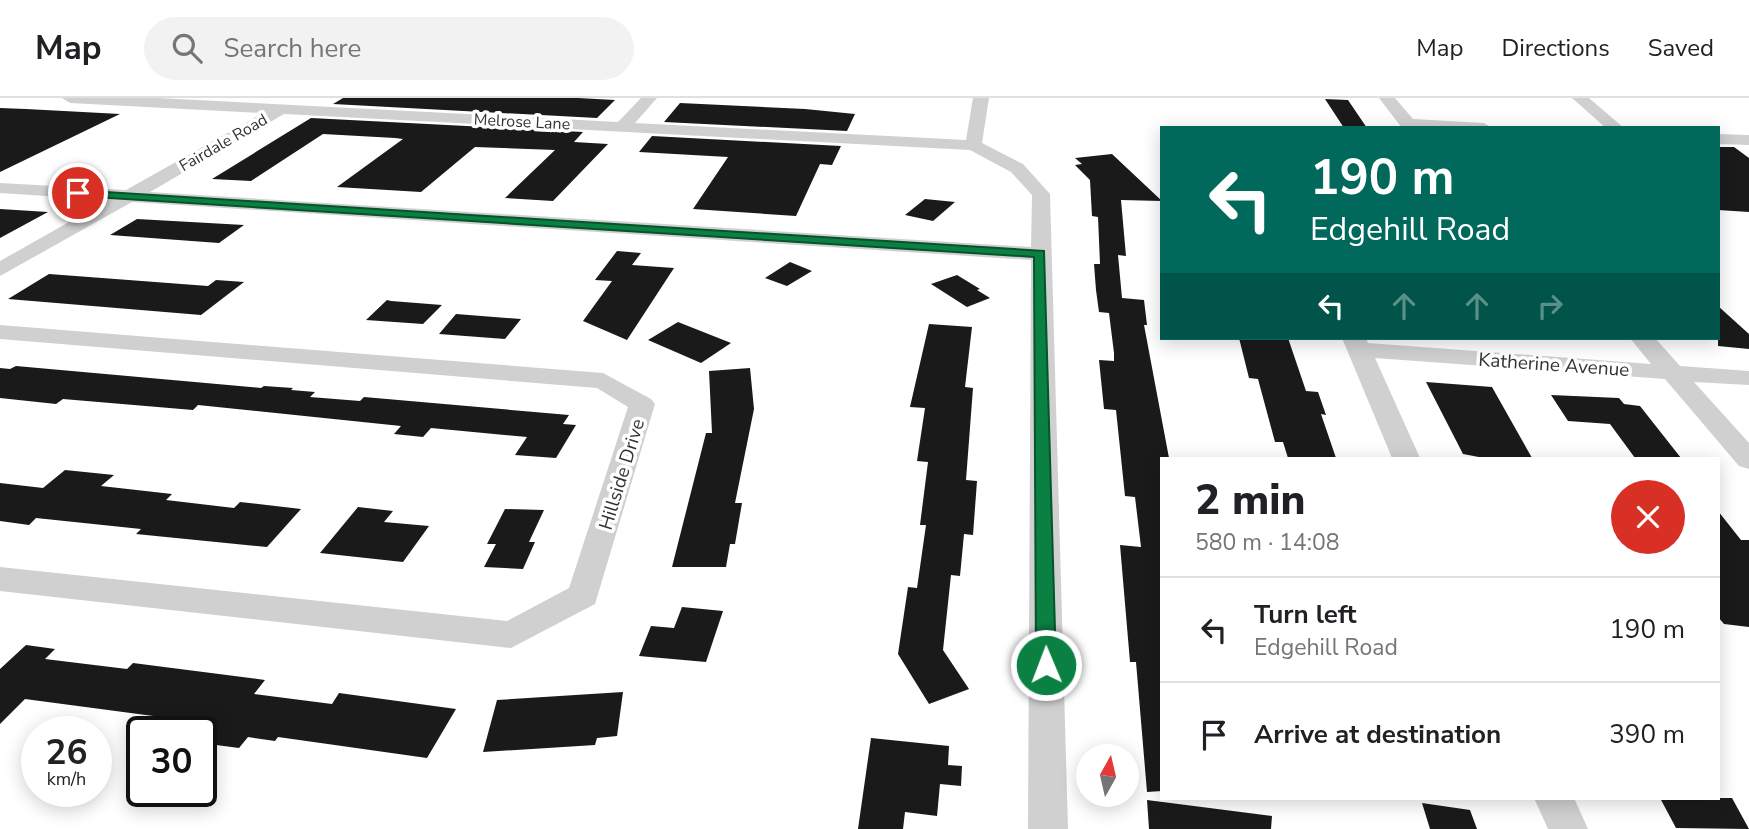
<!DOCTYPE html>
<meta charset="utf-8">
<style>
:root{--surface:#fff;--page:#f2f2f2;--text:#202124;--muted:#757577;--line:#e0e0e0}
body{margin:0;font-family:"Nunito Sans",sans-serif;background:var(--page);color:var(--text);height:100vh;display:flex;flex-direction:column;font-size:26px;white-space:nowrap}
*{box-sizing:border-box;margin:0}
p{font-size:23px;color:var(--muted)}
.icon{flex:none;width:38px;height:38px;fill:none;stroke:currentColor;stroke-width:2;stroke-linecap:round;stroke-linejoin:round}
.map{position:relative;flex:1;overflow:hidden}
.drawer{position:absolute;left:1160px;top:359px;width:560px;height:343px;display:flex;flex-direction:column;background:var(--surface);border-radius:0px;box-shadow:0 4px 18px #0003}
.drawer>*{flex:none}
.guide{position:absolute;left:1160px;top:28px;width:560px;height:214px;border-radius:0px;box-shadow:0 4px 18px #0003;background:#00695c;color:#fff;overflow:hidden}
.needle{width:46px;rotate:8deg}
.fabs{position:absolute;left:1076px;top:646px;display:grid;gap:14px}
.fabs a{display:grid;place-items:center;width:63px;height:63px;border-radius:50%;background:var(--surface);box-shadow:0 4px 18px #0003;font-size:35px}
.speed{position:absolute;left:21px;top:618px;display:flex;gap:14px;font-size:35px;font-weight:700;text-align:center}
.speed>*{display:grid;place-content:center;width:91px;height:91px;border-radius:50%;background:var(--surface);box-shadow:0 4px 18px #0003;line-height:1}
.speed small{font-size:18px;font-weight:400}
.speed .limit{border:4px solid #111;border-radius:10px;background:#fff;color:#111}
.pin{position:absolute;display:grid;place-items:center;width:60px;height:60px;color:#fff;margin:-30px;border:4px solid #fff;border-radius:50%;box-shadow:0 2px 7px #0007}
.me{position:absolute;width:77px;margin:-38px;rotate:359deg;stroke-linejoin:round;filter:drop-shadow(0 0 5px #0008)}
.turn{display:flex;align-items:center;gap:24px;height:147px;padding:0 35px;font-size:32px}
.turn .icon{width:91px;height:91px;stroke-width:2.5}
.turn b{display:block;font-size:49px;line-height:60px}
.lanes{display:flex;align-items:center;height:66px;padding:0 35px;background:#0003;justify-content:center;gap:35px;direction:ltr}
.lanes .off{opacity:.35}
.round{display:grid;place-items:center;flex:none;width:74px;height:74px;border-radius:37px;background:var(--page)}
.overview{display:flex;align-items:center;justify-content:space-between;height:119px;padding:0 35px}
h1{font-size:42px;font-weight:800;line-height:52px}
ul{padding:0;list-style:none}
li{display:flex;align-items:center;gap:21px;height:105px;padding:0 35px;border-top:2px solid var(--line)}
li div{flex:1}
li b{display:block;font-size:26px}
li em{font-style:normal}
header{display:flex;align-items:center;gap:42px;box-sizing:border-box;height:98px;padding:0 35px;background:var(--surface);border-bottom:2px solid var(--line)}
header strong{font-size:33px}
nav{display:flex;gap:38px;margin-inline-start:auto;font-size:24px}
.search{width:490px;height:63px;background:var(--page);display:flex;align-items:center;gap:18px;box-sizing:border-box;padding:0 24px;border-radius:38px;color:var(--muted);font-size:26px}
.map>svg:first-child{display:block}
.building{fill:#1a1a1a}
.lines{fill:none;stroke-linecap:round;stroke-linejoin:round}
.street{fill:#d0d0d0;fill-rule:evenodd}
.route{fill:#0b8043;stroke:#07532c;stroke-width:2}
.labels{text-anchor:middle;stroke-width:7;stroke-linejoin:round;paint-order:stroke}
.far-street-label{font-size:16px;fill:#333;stroke:#fff}
.street-label{font-size:19px;fill:#333;stroke:#fff}
</style>
<header>
<strong>Map</strong>
<div class="search"><svg class="icon" aria-label="search" viewBox="0 0 24 24"><circle cx="10" cy="10" r="6"/><path d="M15 15l6 6"/></svg>Search here</div>
<nav><a>Map</a><a>Directions</a><a>Saved</a></nav>
</header>
<div class="map">
<svg width="1749" height="731" viewBox="0 0 1749 731">
<rect width="100%" height="100%" fill="#fff"/>
<path class="building" d="M343,0h235l37,2 -18,18 -264,-14z
M1325,1l23,1 19,28h-23z
M680,5l125,6 50,5 -8,17 -183,-9z
M0,10l26,1 94,5 -120,58z
M311,20l272,14 -9,10 34,2 -55,57 -48,-3 50,-48 -80,-3 -54,45 -84,-5 66,-48 -8,-1 -72,-4 -72,47 -39,-2z
M652,38l189,10 -9,19 -12,-1 -24,52 -103,-7 35,-52 -89,-5z
M1718,49h16l15,11v54l-31,-2z
M1112,56l50,47 -41,-1 5,56 -8,-1 4,43 22,2 3,25h-3l25,133h-7v333l-15,1 -11,-130h-6l-10,-117 21,2 -6,-50 -10,-1 -9,-86 -12,-1 -5,-49 15,1v-8l-5,-40 -10,-1 -3,-22 -2,-26h6l-2,-47 -6,-1 -2,-36 -15,-15 7,-1 -7,-6z
M925,101l30,3 -22,19 -28,-6z
M0,111l48,3 -48,26z
M137,121l107,6 -25,18 -109,-8z
M617,153l24,2 -9,12 42,3 -47,72 -44,-19 29,-40 -17,-1z
M790,164l22,9 -25,15 -22,-8z
M49,176l159,12 8,-6 28,2 -43,33 -193,-16z
M957,177l23,14 -3,1 13,8 -23,9 -36,-23z
M387,202l4,1 51,4 -19,19 -57,-4z
M1718,208l31,28v15l-31,-3z
M456,216l65,5 -16,20 -66,-5z
M678,224l53,21 -30,20 -53,-23z
M929,226l43,3 -7,60 8,1 -7,92 11,1 -4,54 -9,-1 -4,42 -9,-1 -8,75 26,39 -40,15 -31,-50 10,-67 9,1 9,-63h-6l8,-63 -11,-1 8,-53 -15,-1z
M1239,240h49l18,53 12,1 8,23 -5,-1 15,44h-48l-5,-16h-8l-17,-63 -9,-1z
M16,268l245,22 3,-2 29,2 -2,2 24,2 -5,5 50,4 4,-4 205,18 -6,9 13,1 -20,33 -41,-3 12,-18 -96,-9 -8,9 -29,-3 7,-8 -203,-21 -5,5 -130,-11 -7,5 -56,-6v-30l10,1z
M750,270l4,41 -19,94h7l-7,41h-5l-4,23h-54l34,-134h6l-3,-62z
M1426,284l66,5 40,71h-48l-21,-4z
M1551,297l68,3 5,6 16,2 41,52h-46l-25,-34 -42,-3z
M65,372l49,5 -13,11 71,8 -6,6 68,8 6,-6 61,7 -34,38 -131,-13 5,-5 -105,-11 -7,7 -29,-4v-38l43,5z
M358,409l35,4 -9,11 45,4 -26,36 -83,-9z
M505,411l39,1 -15,32h6l-12,27 -39,-2 12,-23h-9z
M1718,413l23,29h8v87l-25,-3 -6,-7z
M682,509l41,4 -17,51 -67,-6 12,-30 23,2z
M26,547l29,4 -10,10 82,10 6,-6 132,17 -11,14 78,10 7,-11 117,16 -29,49 -149,-21 -3,4 -27,-4 -9,11 -38,-5v-16l-13,-2 3,-4 -166,-22 -25,25v-55z
M623,594l-6,44 -20,2 -2,7 -112,7 14,-52z
M871,640l78,8 -1,19 14,1 -1,20 -21,-2 -3,32 -32,-4 -2,17h-45z
M1660,700h72l17,31 -73,-1z
M1147,702l125,16 -1,13h-122z
M1422,705l48,7 7,19h-47z"/>
<g class="lines">
<path class="street" d="M62,0h96l460,24 23,-24h16l-22,25 331,17 7,-42h16l-7,45 41,21 27,30 18,635h-40l3,-569 -899,-58 -132,74v-15l108,-61 -108,-7v-10l126,7 137,-77 -193,-10zM284,16l686,36 41,22 21,23 -1,52 -881,-55z
M1379,0h16l18,21 71,4 8,5h-90z
M1572,0h17l35,30h-18z
M1718,36l31,1v10l-31,-1z
M0,227l603,48 48,26 4,5 -60,200 -84,44 -511,-57v-24l507,54 62,-33 59,-181 -31,-19 -597,-49z
M1342,240h24l2,5 283,21 -21,-26h25l25,28 69,5v14l-55,-3 55,61v26l-10,-3 -74,-87 -290,-21 45,100h-28z
M1534,700h40l14,31h-40z"/>
</g>
<path class="route" d="M74,92l970,61 12,414 -3,5h-14l-3,-5 -2,-408 -956,-61 -6,-3z"/>
<g class="labels">
<g class="far-street-label">
<text transform="translate(522 23) rotate(3)" y="6">Melrose Lane</text>
<text transform="translate(223 44) rotate(-30)" y="6">Fairdale Road</text>
</g>
<g class="street-label">
<text transform="translate(1554 266) rotate(4)" y="7">Katherine Avenue</text>
<text transform="translate(621 376) rotate(-73)" y="7">Hillside Drive</text>
</g>
</g>
</svg>
<div class="fabs">
<a><svg class="needle" viewBox="-14 -14 28 28"><path d="M0-13l5 13h-10z" fill="#e53935"/><path d="M0 13l5-13h-10z" fill="#757577"/></svg></a>
</div>
<div class="speed"><div>26<small>km/h</small></div><div class="limit">30</div></div>
<div class="pin" style="left:78px;top:95px;background:#d93025"><svg class="icon" aria-label="arrive" viewBox="0 0 24 24"><path d="M6 21V4h12l-3 4 3 4H6"/></svg></div>
<svg class="me" style="left:1046px;top:567px" viewBox="-20 -20 40 40"><circle r="17" fill="#0b8043" stroke="#fff" stroke-width="3"/><path d="M0-11L8 9 0 5-8 9z" fill="#fff"/></svg>
<div class="guide">
<div class="turn"><svg class="icon" aria-label="left" viewBox="0 0 24 24"><path d="M17 20v-9H6M10 6l-5 5 5 5"/></svg><div><b>190 m</b>Edgehill Road</div></div>
<div class="lanes"><svg class="icon" aria-label="left" viewBox="0 0 24 24"><path d="M17 20v-9H6M10 6l-5 5 5 5"/></svg><svg class="icon off" aria-label="ahead" viewBox="0 0 24 24"><path d="M12 20V5M6 11l6-6 6 6"/></svg><svg class="icon off" aria-label="ahead" viewBox="0 0 24 24"><path d="M12 20V5M6 11l6-6 6 6"/></svg><svg class="icon off" aria-label="right" viewBox="0 0 24 24"><path d="M7 20v-9h11M14 6l5 5-5 5"/></svg></div>
</div>
<section class="drawer">
<div class="overview"><div><h1>2 min</h1><p>580 m · 14:08</p></div><a class="round" style="background:#d93025;color:#fff"><svg class="icon" aria-label="close" viewBox="0 0 24 24"><path d="M6 6l12 12M18 6L6 18"/></svg></a></div>
<ul>
<li><svg class="icon" aria-label="left" viewBox="0 0 24 24"><path d="M17 20v-9H6M10 6l-5 5 5 5"/></svg><div><b>Turn left</b><p>Edgehill Road</p></div><em>190 m</em></li>
<li><svg class="icon" aria-label="arrive" viewBox="0 0 24 24"><path d="M6 21V4h12l-3 4 3 4H6"/></svg><div><b>Arrive at destination</b></div><em>390 m</em></li>
</ul>
</section>
</div>
